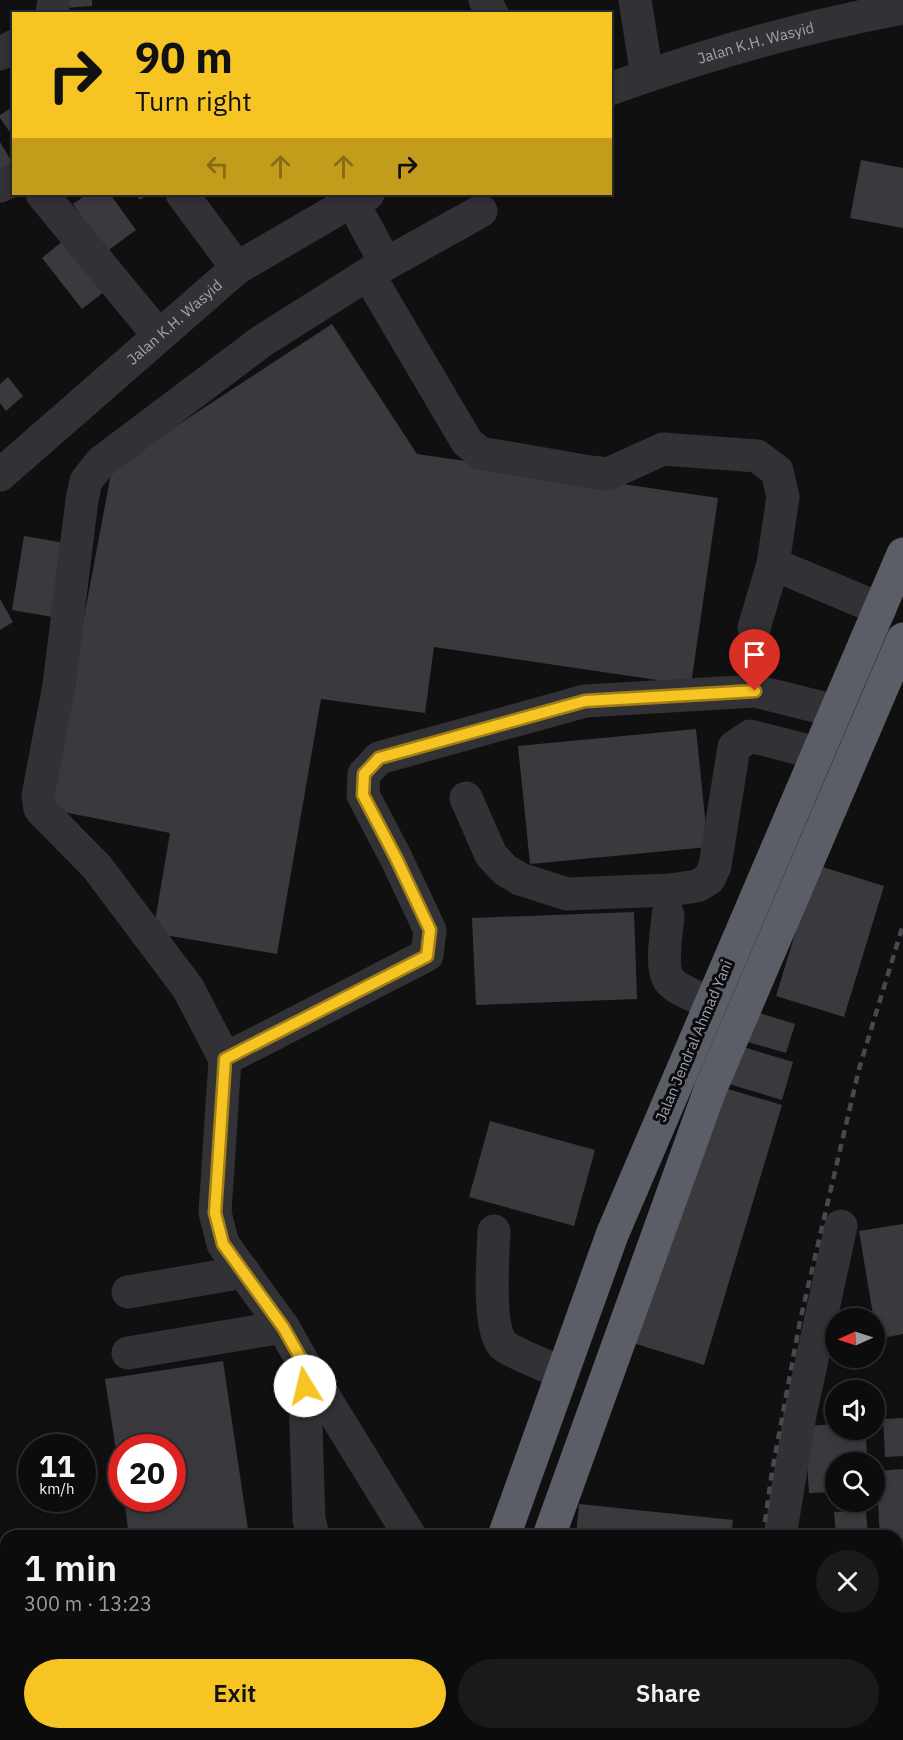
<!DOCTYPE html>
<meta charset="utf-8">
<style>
:root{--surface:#0c0c0d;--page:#1a1a1b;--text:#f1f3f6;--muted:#9a9b9d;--line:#2c2c2e;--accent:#f6c423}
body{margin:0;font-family:"IBM Plex Sans",sans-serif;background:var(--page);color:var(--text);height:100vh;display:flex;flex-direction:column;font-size:22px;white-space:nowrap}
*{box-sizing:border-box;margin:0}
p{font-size:20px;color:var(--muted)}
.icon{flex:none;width:33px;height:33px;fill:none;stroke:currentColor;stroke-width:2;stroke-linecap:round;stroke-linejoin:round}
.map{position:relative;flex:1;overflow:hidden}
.details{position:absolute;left:0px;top:1530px;width:903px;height:210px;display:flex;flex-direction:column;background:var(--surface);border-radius:18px 18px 0 0;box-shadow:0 3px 9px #0003,0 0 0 2px var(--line)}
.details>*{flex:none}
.top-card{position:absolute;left:12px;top:12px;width:600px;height:183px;border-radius:0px;box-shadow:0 3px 9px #0003,0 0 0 2px var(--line);background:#f6c423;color:#111;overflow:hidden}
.needle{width:39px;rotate:267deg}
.fabs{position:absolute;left:825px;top:1308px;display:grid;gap:12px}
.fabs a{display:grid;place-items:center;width:60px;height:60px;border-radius:50%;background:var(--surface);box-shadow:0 3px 9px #0003,0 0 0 2px var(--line);font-size:30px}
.speed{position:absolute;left:18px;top:1434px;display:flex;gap:12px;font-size:30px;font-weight:700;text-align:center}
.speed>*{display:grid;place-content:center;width:78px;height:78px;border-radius:50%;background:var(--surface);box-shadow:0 3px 9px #0003,0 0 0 2px var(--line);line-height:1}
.speed small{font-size:15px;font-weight:400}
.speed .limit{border:9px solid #d22;background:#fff;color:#111}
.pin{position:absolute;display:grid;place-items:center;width:51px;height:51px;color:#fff;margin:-62px -26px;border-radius:50% 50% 50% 0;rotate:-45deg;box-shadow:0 0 6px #0007}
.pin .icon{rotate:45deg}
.me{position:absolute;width:66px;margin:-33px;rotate:351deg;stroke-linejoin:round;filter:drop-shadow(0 0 4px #0008)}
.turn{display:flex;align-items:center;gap:21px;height:126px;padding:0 24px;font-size:27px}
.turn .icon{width:78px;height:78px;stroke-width:2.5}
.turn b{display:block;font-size:42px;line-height:51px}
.lanes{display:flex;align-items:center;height:57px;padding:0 24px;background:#0003;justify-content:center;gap:30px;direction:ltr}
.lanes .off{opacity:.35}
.round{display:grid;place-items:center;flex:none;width:63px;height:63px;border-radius:32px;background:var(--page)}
.headline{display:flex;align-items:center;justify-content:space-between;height:102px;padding:0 24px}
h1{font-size:36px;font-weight:600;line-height:45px}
.button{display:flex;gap:12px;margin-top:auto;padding:12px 24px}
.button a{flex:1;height:69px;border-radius:36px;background:var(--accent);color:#111;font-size:24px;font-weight:600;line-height:69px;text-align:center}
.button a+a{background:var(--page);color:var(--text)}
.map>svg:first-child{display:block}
.building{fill:#3a3a3e}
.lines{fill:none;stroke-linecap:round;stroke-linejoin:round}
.minor{stroke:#313136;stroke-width:33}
.highway{stroke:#5c5e67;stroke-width:33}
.rail{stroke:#48494f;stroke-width:4.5;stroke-dasharray:8 6;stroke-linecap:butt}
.route-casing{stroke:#a07f17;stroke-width:15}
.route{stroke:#f6c423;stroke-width:10}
.labels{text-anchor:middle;stroke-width:6;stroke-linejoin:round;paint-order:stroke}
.street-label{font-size:15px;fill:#a0a4b2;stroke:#0b0b0c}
</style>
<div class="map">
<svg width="903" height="1740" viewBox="0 0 903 1740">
<rect width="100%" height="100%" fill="#101011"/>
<path class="building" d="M64,0h28v6l-27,2z
M14,106v32l-14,-20v-3z
M0,142l14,23 -14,11z
M861,160l42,8v60l-53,-10z
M87,194h23l26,36 -30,22 -33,-48z
M135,194h13l-8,6z
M64,240l40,52 -22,17 -40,-51z
M332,324l85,130 301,44 -27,187 -257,-38 -9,66 -104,-14 -44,255 -124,-21 17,-100 -122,-24 64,-341z
M8,377l15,19 -17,15 -6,-8v-19z
M24,536l47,8 -13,74 -46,-8z
M0,599l13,23 -13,8z
M696,729l12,118 -178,17 -12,-118z
M816,865l68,21 -40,131 -68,-21z
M634,912l3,87 -161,6 -4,-87z
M756,1012l39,12 -9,29 -38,-11z
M740,1046l53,16 -11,38 -53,-16z
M711,1084l71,21 -78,260 -71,-22z
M490,1121l105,29 -21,76 -105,-29z
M903,1224v110l-26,5 -18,-108z
M223,1361l26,175h-120l-5,-38h48v-50h-50v28h-2l-15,-97z
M903,1418v38l-18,1 -2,-38z
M836,1424v6h30l1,32h-31v30l-27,1 -4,-67z
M903,1469v81h-6v-14h-17l-4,-65z
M579,1504l154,16 -2,16h-155z
M866,1510l2,26h-32l-2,-24z
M903,1638v64l-6,2v-65z
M312,1734h58l1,6h-58z"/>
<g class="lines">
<g class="minor">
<path d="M485,0l7,14"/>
<path d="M635,0l12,76"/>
<path d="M52,14l2,-14"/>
<path d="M0,54l14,-8"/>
<path id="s1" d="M610,89c96,-35 193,-62 293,-81"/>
<path d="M0,186l14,-6"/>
<path d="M42,194l117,142"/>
<path d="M182,194l55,74"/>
<path d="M352,201l34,63"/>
<path d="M368,274l99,168 13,11 110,19 18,2 55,-25 94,7 20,15 6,26 -10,67 -19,64"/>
<path id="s2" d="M0,475l237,-207 115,-67 16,-7"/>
<path d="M773,564l107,45"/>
<path d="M466,798l25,57 14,15 15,9 47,15 103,-4 27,-4 12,-7 6,-13 19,-119 16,-11 67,17"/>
<path d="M668,915c-1,16 -8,52 1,65 9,11 29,17 41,23"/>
<path d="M225,1059l202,-104 3,-25 -34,-72 -33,-63 1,-21 15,-16 206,-57 170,-10 80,20"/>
<path d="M494,1231c-1,26 -7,96 9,114 6,6 48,23 58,27"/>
<path d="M128,1292l116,-20"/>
<path d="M128,1353l155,-26"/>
<path d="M304,1364l5,155 4,17"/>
<path d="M410,1536l-106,-172 -21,-37 -60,-83 -8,-31 10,-154 -37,-71 -91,-121 -57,-58 -2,-13 21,-111 23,-185 4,-19 15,-19 161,-121 106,-67 113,-63"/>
<path d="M780,1536l20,-121 41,-189"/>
<path d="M886,1734l2,6"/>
<path d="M765,1740l1,-6"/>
<path d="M795,1740l55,-6"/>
</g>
<path class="highway" d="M504,1536l108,-301 291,-681
M549,1536l161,-446 193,-451
M430,1740l3,-6
M476,1740l2,-6"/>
<path class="rail" d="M763,1536l9,-64 28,-151 59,-252 44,-144
M738,1740l1,-6"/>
</g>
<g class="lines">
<g class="route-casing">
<path id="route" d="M305,1386l-1,-22 -21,-37 -60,-83 -8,-31 10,-154 202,-103 3,-26 -34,-72 -33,-63 1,-21 15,-16 206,-57 170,-10"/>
</g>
<use href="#route" class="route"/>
</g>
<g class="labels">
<g class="street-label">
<text dy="5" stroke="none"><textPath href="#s1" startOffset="153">Jalan K.H. Wasyid</textPath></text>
<text dy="5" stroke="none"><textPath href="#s2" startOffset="232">Jalan K.H. Wasyid</textPath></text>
<text transform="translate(694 1041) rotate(-67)" y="5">Jalan Jendral Ahmad Yani</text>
</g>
</g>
</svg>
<div class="fabs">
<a><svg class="needle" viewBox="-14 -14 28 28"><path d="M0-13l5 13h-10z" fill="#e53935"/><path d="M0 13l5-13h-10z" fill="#9a9b9d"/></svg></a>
<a><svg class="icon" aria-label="sound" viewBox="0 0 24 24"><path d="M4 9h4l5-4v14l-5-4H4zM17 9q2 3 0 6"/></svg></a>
<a><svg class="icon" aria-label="search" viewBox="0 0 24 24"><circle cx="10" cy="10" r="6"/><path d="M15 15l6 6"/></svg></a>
</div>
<div class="speed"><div>11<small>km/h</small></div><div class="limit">20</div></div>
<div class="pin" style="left:755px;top:691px;background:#d93025"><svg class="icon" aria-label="arrive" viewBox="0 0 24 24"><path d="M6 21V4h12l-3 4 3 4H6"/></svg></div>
<svg class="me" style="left:305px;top:1386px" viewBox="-20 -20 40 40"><circle r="19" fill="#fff"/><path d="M0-13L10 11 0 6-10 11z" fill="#f6c423"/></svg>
<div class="top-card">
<div class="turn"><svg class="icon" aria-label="right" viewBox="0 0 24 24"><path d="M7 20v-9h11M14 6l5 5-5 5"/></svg><div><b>90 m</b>Turn right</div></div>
<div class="lanes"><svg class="icon off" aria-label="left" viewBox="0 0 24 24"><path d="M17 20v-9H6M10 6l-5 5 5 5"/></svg><svg class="icon off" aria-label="ahead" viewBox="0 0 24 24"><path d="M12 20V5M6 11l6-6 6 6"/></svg><svg class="icon off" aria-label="ahead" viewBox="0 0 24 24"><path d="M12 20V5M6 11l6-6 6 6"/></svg><svg class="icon" aria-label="right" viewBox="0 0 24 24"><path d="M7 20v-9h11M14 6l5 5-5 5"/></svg></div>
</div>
<section class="details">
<div class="headline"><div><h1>1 min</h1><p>300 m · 13:23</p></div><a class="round"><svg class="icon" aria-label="close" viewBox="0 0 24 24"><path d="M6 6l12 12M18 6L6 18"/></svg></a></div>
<div class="button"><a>Exit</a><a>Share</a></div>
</section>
</div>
